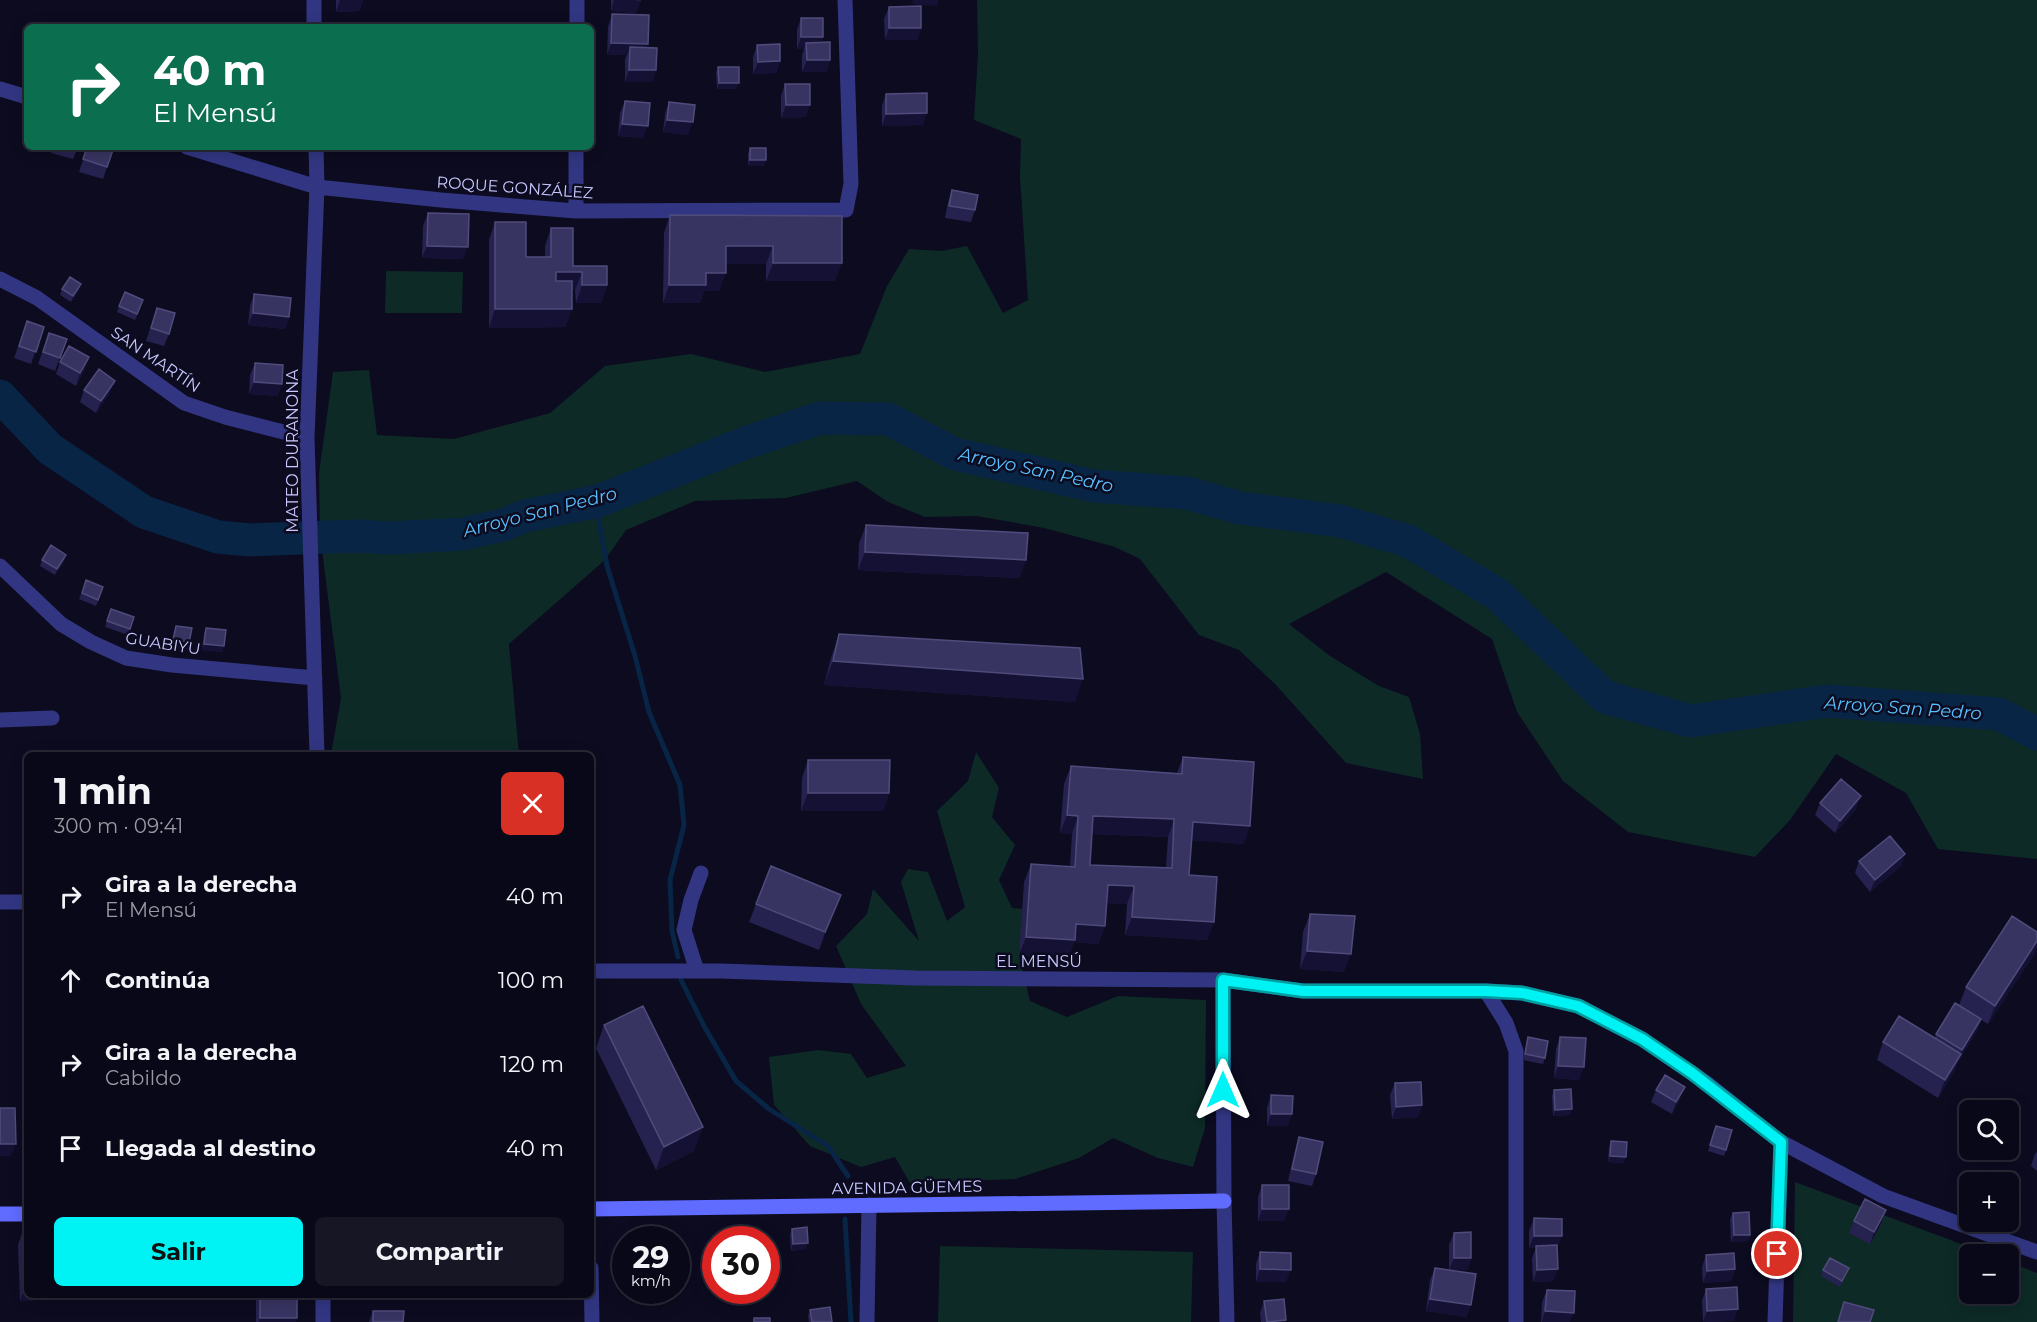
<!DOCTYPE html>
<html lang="es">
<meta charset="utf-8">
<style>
:root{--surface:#090818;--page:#171625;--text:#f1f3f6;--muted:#999aa2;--line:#292937;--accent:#00f3f4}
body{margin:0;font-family:Montserrat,sans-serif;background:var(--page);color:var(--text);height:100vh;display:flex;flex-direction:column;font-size:22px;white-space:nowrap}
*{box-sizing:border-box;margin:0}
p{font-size:20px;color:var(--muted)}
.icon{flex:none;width:33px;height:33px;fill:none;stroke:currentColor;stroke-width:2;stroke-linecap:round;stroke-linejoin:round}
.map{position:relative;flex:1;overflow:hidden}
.details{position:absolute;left:24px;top:752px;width:570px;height:546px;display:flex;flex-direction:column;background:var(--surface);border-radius:9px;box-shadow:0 3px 15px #0003,0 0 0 2px var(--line)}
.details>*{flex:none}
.banner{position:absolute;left:24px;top:24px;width:570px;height:126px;border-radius:9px;box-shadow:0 3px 15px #0003,0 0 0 2px var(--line);background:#0b6e4f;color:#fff;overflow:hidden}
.controls{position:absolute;left:1959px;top:1100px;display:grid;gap:12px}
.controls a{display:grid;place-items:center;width:60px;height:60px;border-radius:9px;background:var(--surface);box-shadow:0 3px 15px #0003,0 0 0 2px var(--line);font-size:30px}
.speed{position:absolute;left:612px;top:1226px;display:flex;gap:12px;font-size:30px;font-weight:700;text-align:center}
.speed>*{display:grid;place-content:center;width:78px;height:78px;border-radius:50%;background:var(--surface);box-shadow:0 3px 15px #0003,0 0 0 2px var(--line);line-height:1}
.speed small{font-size:15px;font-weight:400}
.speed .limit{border:9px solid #d22;background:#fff;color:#111}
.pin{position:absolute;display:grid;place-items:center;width:51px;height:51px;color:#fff;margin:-26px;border:3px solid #fff;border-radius:50%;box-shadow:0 2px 6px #0007}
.me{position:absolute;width:66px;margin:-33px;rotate:0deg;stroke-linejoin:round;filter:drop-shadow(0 0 4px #0008)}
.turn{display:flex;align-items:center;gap:21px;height:126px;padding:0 30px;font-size:27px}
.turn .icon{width:78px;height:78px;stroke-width:2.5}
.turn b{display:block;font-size:42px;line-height:51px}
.round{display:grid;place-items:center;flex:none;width:63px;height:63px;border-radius:9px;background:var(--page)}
.overview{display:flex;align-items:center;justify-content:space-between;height:102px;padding:0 30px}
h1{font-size:36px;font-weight:700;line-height:45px}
.button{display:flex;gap:12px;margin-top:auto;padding:12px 30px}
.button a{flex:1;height:69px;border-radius:9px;background:var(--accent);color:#111;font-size:24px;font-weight:700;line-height:69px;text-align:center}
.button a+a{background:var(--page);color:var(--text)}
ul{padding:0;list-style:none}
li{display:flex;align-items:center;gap:18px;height:84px;padding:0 30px}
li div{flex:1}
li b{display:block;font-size:22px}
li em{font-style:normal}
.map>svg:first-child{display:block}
.green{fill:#0d2a26}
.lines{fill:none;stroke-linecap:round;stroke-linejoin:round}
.stream{stroke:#082546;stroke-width:5}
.river{stroke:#082546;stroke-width:33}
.street{stroke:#323682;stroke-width:15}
.secondary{stroke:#606bff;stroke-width:15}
.wall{fill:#26224f;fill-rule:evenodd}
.shaded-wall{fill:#141134}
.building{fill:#383462;stroke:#4f4b7b;stroke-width:1.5;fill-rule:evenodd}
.route-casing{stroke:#009e9f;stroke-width:15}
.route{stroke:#00f3f4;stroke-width:10}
.labels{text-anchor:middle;stroke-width:5;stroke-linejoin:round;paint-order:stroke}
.street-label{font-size:16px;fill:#cac9ff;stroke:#0c0b20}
.water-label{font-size:18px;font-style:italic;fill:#57c1ff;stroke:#0c0b20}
</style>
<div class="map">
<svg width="2037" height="1322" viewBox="0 0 2037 1322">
<rect width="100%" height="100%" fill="#0c0b20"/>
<path class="green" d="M977,0h1060v859l-99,-10 -32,-56 -70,-39 -46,66 -35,37 -127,-25 -65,-51 -46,-69 -25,-73 -106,-67 -97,52 41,32 49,30 30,11 11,37 3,45 -77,-16 -71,-79 -36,-34 -40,-15 -59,-76 -25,-12 -71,-19 -67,-12 -52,1 -37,-15 -31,-21 -71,17 -91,3 -69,29 -21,30 -96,84 10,110h-188l10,-56 -21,-163 -1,-62 14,-101 36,-2 8,65 77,4 96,-26 55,-47 86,-12 74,18 95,-18 27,-68 22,-37 33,2 25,-5 36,67 25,-13 -8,-123 1,-38 -47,-19 4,-66z
M386,271l77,1 -1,41h-77z
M976,752l23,36 -7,29 23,28 -16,35 13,28 11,1 -4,46 11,46 37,16 51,-21 88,4 -1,128 -12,39 -35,-9 -45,-20 -34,20 -64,21 -105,4 -15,-26 -34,10 -51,-21 -36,-41 -5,-48 49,-7 33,4 16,24 39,-12 -45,-62 -25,-58 31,-32 6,-25 46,52 -18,-59 7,-13 20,3 19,49 18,-14 -28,-96 31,-30z
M1795,1182l193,72h-18v39h38l1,-31 28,11v49h-244z
M940,1246l253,6 -2,70h-253z"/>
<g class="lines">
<path class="stream" d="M598,501v13l9,52 28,90 14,56 31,73 4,40 -14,55 2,51 6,26
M681,980l23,46 32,55 33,28 59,37 20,30
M845,1219l6,103"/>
<path class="river" d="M0,396l50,53 94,63 74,25 32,3 105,-4 36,2 72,-4 40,-9 22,-9 73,-15 150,-59 72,-24 68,1 67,35 139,32 93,7 53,15 100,13 68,20 89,53 108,103 86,24 136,-20 172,13 38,20"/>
<path class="street" d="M314,0v27
M577,27v-27
M0,89l27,8
M187,147l130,40 124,13 135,11 270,-1 5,-26 -6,-184
M316,147l1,40 -10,251 10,316
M576,211v-64
M0,279l37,19 147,105 41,14 82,21
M0,566l61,58 30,18 35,16 46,7 143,13
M0,720l52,-2
M0,902h27
M591,971h130l194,7 308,2 80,11h183l36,2 56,13 64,33 66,45 73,58 102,54 154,56
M697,971l-13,-41 7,-30 10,-27
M1223,980l1,221 3,121
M1486,991l20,32 10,28v271
M591,1268l1,54
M323,1294v28
M867,1322l2,-117
M1775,1322l6,-180"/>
<path class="secondary" d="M591,1209l633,-8
M0,1214h27"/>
</g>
<path class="wall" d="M336,0h27l-4,11 -23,1z
M611,0h30l-5,13 -25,-2z
M889,7l32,21 -4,12h-32l-1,-21z
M612,14l35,34 9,22 -4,12h-27v-23l2,-4h-20l1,-28z
M801,18l20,25 9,17 -4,12h-24v-17l2,-6h-7v-19z
M757,45l23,16 -4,12 -23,1v-17z
M718,67l18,22h-19l-1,-16z
M785,84l21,33 -25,1v-22z
M886,94l37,31 -41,1v-20z
M625,101l18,37 -25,-2 2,-23z
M669,102l19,33 -25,-3 2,-18z
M53,147h25l-5,12 -22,-6z
M87,147h27l-11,32 -24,-7z
M750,148l14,18h-16v-12z
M952,190l23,20 -4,12 -26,-4 3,-16z
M428,213l35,46 -41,-1 1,-32z
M670,215l172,1 -7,65h-69v-17h-40l-7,27h-15l-4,12h-37l1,-70z
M495,222l31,35h19v-11l6,-18 22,38 34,19 -6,18h-25l-1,-13h-3v19l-7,18 -76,1v-88z
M62,289l17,1 -8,12 -11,-7z
M254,294l35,23 -4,12 -37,-4 2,-19z
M119,306h22l-6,14 -18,-8z
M157,308l12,26 -5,12 -18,-5z
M27,321l17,6 -13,37 -17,-6z
M49,333l18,6 -12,32 -17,-7z
M60,362l25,7 -9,17 -20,-12z
M255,363l23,33 -29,-2 1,-19z
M84,390l26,3 -14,20 -16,-11z
M866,525l160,35 -7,18 -161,-8 1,-27z
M42,560l22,1 -9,14 -15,-9z
M86,580l17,7 -7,19 -17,-7z
M111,609l23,8 -6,18 -23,-8z
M176,626l13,17 -2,6 -16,-3 3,-14z
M206,628l18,18 -2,6 -20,-2 2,-16z
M839,634l236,68 -251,-17 7,-27z
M1183,757l61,87 -53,-4 -2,35 25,47 -7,18 -82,-5 2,-31 -20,-1 -2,23 -7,18 -24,-2 -6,16 -49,-3 5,-73 7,-18 39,3 2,-33 -12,-1 4,-49 7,-18 106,7zM1092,834l76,3 -2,31 -76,-3z
M808,760l81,33 -6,18h-82l1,-33z
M1820,803l36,6 -21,24 -20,-18z
M1905,854l-4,12 -31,26 -15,-19 4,-12z
M756,904l78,9 -15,37 -70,-28z
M1310,914l34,58 -44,-3 3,-37z
M2037,932v14l-2,7 -47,71 -7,-4 -4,11 -19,31 -4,10 -16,26 -61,-38 6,-18 52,-4 1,-4 23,-29 7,-18z
M604,1025l90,126 -38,19 -60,-122z
M1528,1037l17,21 -2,6 -20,-4z
M1560,1037l19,43 -25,-2 2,-29z
M1395,1083l27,22 -4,12 -26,2 -2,-24z
M1554,1090l16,25 -17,1 -1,-20z
M1656,1090l24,9 -8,15 -21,-12z
M1271,1095l17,31h-21v-18z
M1716,1126l10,24 -2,6 -16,-5z
M1299,1137l17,37 -4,12 -24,-5 7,-31z
M1611,1141l13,22 -16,-1 1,-15z
M2037,1152v19l-6,-5 4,-12z
M1262,1185l22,36h-26v-24z
M1886,1210l-4,12 -12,22 -21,-11 5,-12z
M1733,1213l17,22 -2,6 -17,1 -1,-23z
M1534,1218l23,30 1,21 -5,12 -20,1 -1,-24 4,-10h-7v-17z
M24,1227l32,72 -36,2 -2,-56z
M792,1229l14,20 -15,2 -1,-16z
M1454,1233l17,25 -4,12h-18v-25z
M1260,1252l26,30h-30v-18z
M1706,1255l29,14 -4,12 -28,2 -1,-16z
M1435,1268l32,49 -41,-6 4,-31z
M1849,1268l-9,19 -19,-11 2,-6z
M1706,1289l28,32 -31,1 -1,-21z
M1547,1290l23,32h-29l1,-20z
M257,1294h40l-1,28h-40v-23z
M1264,1301l22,19 -1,2h-24l-1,-9z
M810,1310l22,12h-23l-1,-6z
M373,1311v11h-4z"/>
<path class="shaded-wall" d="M340,0h23l-4,11 -23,1z
M614,0h20l7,1 -5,12 -25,-2z
M913,0h26l-2,6 -25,-2z
M889,28h32l-4,12h-32z
M801,37h22l-5,12 -12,-6 -2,6h-7z
M611,43l37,1 -4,12 -14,-9 -3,8h-20z
M807,60h23l-4,12h-24z
M780,61l-4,12 -23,1 5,-12z
M629,70h27l-4,12h-27z
M719,83h20l-3,6h-19z
M786,105h24l-4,12 -25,1z
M927,113l-4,12 -41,1 4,-12z
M667,120l26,2 -5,13 -25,-3z
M622,124l26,2 -5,12 -25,-2z
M750,160h16l-2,6h-16z
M427,246l41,1 -5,12 -41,-1z
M726,246h47l-7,18h-46z
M773,263h69l-7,18h-69z
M556,272h26l-7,18h-26z
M706,273h20l-7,18h-15l-4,12h-37l6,-18z
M81,284l-2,6 -8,12 2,-6z
M582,285h25l-6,18h-25z
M495,309h77l-7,18 -76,1z
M253,313l36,4 -4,12 -37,-4z
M89,357l-4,12 -9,17 4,-13z
M115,381l-5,12 -14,20 5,-12z
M254,382l28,2 -4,12 -29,-2z
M865,552l161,8 -7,18 -161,-8z
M66,555l-2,6 -9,14 2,-6z
M204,644l20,2 -2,6 -20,-2z
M833,661l250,18 -8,23 -251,-17z
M808,793h81l-6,18h-82z
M1861,796l-5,13 -21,24 5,-12z
M1067,815l11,1 -6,18 -12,-1z
M1093,816l81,3 -6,18 -82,-3z
M1193,822l57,4 -6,18 -58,-4z
M1905,854l-4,12 -31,26 5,-12z
M1108,885l26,1 -7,18 -26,-1z
M841,895l-7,18 -15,37 6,-18z
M1132,917l82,5 -7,18 -82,-5z
M1076,924l29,2 -7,18 -24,-2 -6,16 -49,-3 7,-18z
M2037,941v5l-2,7 -47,71 7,-18z
M1307,951l44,3 -7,18 -44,-3z
M1981,1019l-4,12 -19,31 4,-12z
M1961,1054l-7,18 -16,26 7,-18z
M1558,1066l26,1 -5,13 -25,-2z
M1685,1087l-5,12 -8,15 4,-12z
M1422,1105l-4,12 -26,2 4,-12z
M1572,1109l-2,6 -17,1 2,-6z
M1271,1114h21l-4,12h-21z
M703,1127l-9,24 -38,19 8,-23z
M0,1144h16l-5,12h-11z
M1610,1156l16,1 -2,6 -16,-1z
M1262,1209h27l-5,12h-26z
M1886,1210l-4,12 -12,22 4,-12z
M1734,1235h16l-2,6 -17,1z
M1534,1236h28l-5,12 -21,-2v2h-7z
M808,1243l-2,6 -15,2 2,-7z
M1454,1258h17l-4,12h-18z
M1260,1269l31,1 -5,12h-30z
M1558,1269l-5,12 -20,1 4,-12z
M1735,1269l-4,12 -28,2 4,-12z
M27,1282v12h31l-2,5 -36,2 6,-18z
M1430,1299l41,6 -4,12 -41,-6z
M1738,1309l-4,12 -31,1 4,-11z
M1545,1311l29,2 -4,9h-28z
M260,1318h37l-1,4h-37z
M1286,1320l-1,2h-17z"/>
<path class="building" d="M921,6v22h-32v-21z
M612,14l37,1 -1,29 -37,-1z
M801,18h22v19h-22z
M830,42v18h-23l-1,-17z
M780,44v17l-22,1 -1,-17z
M630,47l27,1 -1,22h-27z
M718,67h21v16h-20z
M785,84h25v21h-24z
M927,93v20l-41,1v-20z
M625,101l25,2 -2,23 -26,-2z
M669,102l26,3 -2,17 -26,-2z
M87,147h27l-7,20 -24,-8z
M750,148h16v12h-16z
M952,190l26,5 -3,15 -26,-4z
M428,213l41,1 -1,33 -41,-1z
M670,215l172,1v47h-69v-17h-47v27h-20v12h-37z
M495,222h31v35h25v-29h22v38h34v19h-25v-13h-26v9h16v28h-77z
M70,277l11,7 -8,12 -11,-7z
M125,292l18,8 -6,14 -18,-8z
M254,294l37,4 -2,19 -36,-4z
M157,308l18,5 -6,21 -18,-6z
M27,321l17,6 -8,25 -17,-6z
M49,333l18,6 -7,19 -17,-6z
M69,346l20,11 -9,16 -20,-11z
M255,363l28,2 -1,19 -28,-2z
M99,369l16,12 -14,20 -17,-11z
M866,525l162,8 -2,27 -161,-8z
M51,545l15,10 -9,14 -15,-9z
M86,580l17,7 -5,13 -16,-7z
M111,609l23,8 -4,12 -23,-8z
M176,626l16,2 -3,15 -16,-3z
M206,628l20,2 -2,16 -20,-2z
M839,634l241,14 3,31 -250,-18z
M1183,757l71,5 -4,64 -57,-4 -4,53 28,2 -3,45 -82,-5 2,-31 -26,-1 -3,41 -29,-2 -1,16 -49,-3 5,-73 44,3 3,-51 -11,-1 4,-49 111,8zM1093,816l81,3 -2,49 -82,-3z
M808,760h82l-1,33h-81z
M1841,779l20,17 -21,25 -20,-18z
M1890,836l15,18 -30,26 -16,-19z
M771,866l70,29 -16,37 -69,-28z
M1310,914l45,2 -4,38 -44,-3z
M2012,916l25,16v9l-42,65 -29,-19z
M1955,1003l26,16 -19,31 -26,-16z
M643,1006l60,121 -39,20 -60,-122z
M1899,1016l62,38 -16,26 -62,-38z
M1528,1037l20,4 -3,17 -20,-4z
M1560,1037l26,1 -2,29 -26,-1z
M1665,1075l20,12 -9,15 -20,-12z
M1421,1082l1,23 -26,2 -1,-24z
M1571,1089l1,20 -17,1 -1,-20z
M1271,1095l22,1 -1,18h-21z
M0,1108h15l1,36h-16z
M1716,1126l16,4 -6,20 -16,-5z
M1299,1137l24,5 -7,32 -24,-5z
M1611,1141l16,1 -1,15 -16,-1z
M1262,1185h27v24h-27z
M1865,1199l21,11 -12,22 -20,-11z
M1749,1212l1,23h-16l-1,-22z
M1534,1218l28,1v17h-28z
M24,1227h3v55l-1,1z
M807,1227l1,16 -15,1 -1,-15z
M1471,1232v26h-17v-25z
M1557,1245l1,24 -21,1 -1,-24z
M1260,1252l31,1v17l-31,-1z
M1734,1253l1,16 -28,2 -1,-16z
M1830,1258l19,10 -7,13 -19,-11z
M1435,1268l41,6 -5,31 -41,-6z
M1737,1287l1,22 -31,2 -1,-22z
M1547,1290l28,1 -1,22 -29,-2z
M260,1294h37v24h-37z
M1284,1299l2,21 -19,2 -3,-21z
M1844,1302l30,8 -4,12h-32z
M830,1307l2,15h-20l-2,-12z
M373,1311h31l-1,11h-30z
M754,1318h16v4h-16z"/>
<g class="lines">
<g class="route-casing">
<path id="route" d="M1223,1090v-110l80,11h183l36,2 56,13 64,33 50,34 89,69 -4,112"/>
</g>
<use href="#route" class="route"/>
</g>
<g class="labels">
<g class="street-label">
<text transform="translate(515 187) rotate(4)" y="6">ROQUE GONZÁLEZ</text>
<text transform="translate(156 359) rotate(34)" y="6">SAN MARTÍN</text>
<text transform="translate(292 451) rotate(-90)" y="6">MATEO DURANONA</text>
<text transform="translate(163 643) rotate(9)" y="6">GUABIYU</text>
<text x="1039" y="967">EL MENSÚ</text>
<text transform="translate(907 1187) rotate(-1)" y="6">AVENIDA GÜEMES</text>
</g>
<g class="water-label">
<text transform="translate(1036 470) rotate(12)" y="6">Arroyo San Pedro</text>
<text transform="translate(540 512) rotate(-14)" y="6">Arroyo San Pedro</text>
<text transform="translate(1903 708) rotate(4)" y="6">Arroyo San Pedro</text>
</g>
</g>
</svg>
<div class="controls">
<a><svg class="icon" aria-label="search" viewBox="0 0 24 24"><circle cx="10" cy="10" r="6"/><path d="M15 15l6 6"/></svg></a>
<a>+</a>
<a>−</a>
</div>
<div class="speed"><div>29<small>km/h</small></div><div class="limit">30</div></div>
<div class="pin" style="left:1777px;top:1254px;background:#d93025"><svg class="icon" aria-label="arrive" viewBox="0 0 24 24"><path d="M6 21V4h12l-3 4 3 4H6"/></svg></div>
<svg class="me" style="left:1223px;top:1090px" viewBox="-20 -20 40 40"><path d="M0-17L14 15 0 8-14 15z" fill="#00f3f4" stroke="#fff" stroke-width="4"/></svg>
<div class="banner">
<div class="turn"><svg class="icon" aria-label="right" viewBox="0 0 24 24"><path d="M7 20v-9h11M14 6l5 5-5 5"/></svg><div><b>40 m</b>El Mensú</div></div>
</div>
<section class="details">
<div class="overview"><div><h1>1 min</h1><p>300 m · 09:41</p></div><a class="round" style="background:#d93025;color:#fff"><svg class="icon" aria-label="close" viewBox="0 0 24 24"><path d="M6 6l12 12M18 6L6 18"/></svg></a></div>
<ul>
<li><svg class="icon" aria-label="right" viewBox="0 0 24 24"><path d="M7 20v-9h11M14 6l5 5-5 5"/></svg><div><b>Gira a la derecha</b><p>El Mensú</p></div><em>40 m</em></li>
<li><svg class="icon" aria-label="ahead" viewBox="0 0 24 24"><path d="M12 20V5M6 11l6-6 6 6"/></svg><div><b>Continúa</b></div><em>100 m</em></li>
<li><svg class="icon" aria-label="right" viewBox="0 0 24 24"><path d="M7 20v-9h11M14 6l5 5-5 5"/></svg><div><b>Gira a la derecha</b><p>Cabildo</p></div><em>120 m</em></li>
<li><svg class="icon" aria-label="arrive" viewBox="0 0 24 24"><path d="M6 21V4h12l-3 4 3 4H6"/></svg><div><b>Llegada al destino</b></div><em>40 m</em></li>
</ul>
<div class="button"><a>Salir</a><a>Compartir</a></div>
</section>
</div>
